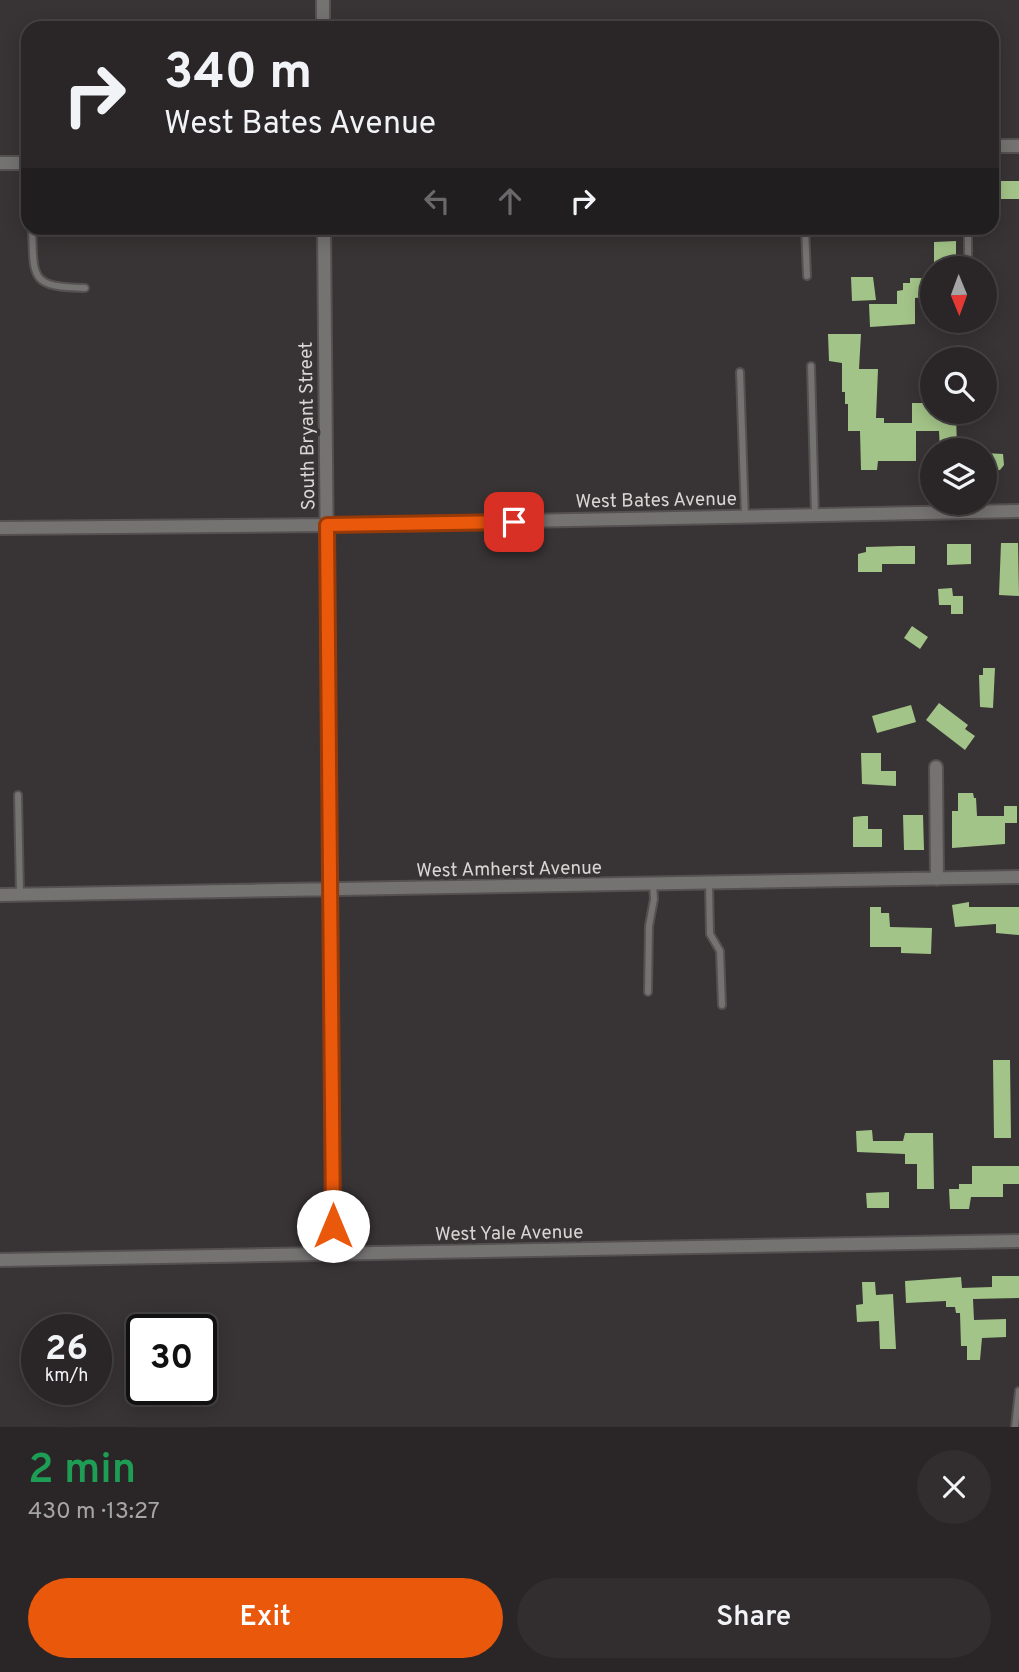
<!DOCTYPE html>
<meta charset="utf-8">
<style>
:root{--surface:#2a2627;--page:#322e2f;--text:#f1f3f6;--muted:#a5a5a7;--line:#464344;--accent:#ea580c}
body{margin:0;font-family:Overpass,sans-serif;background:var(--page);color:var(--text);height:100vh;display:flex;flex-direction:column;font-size:26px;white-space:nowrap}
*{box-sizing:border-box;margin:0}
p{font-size:23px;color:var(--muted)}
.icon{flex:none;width:38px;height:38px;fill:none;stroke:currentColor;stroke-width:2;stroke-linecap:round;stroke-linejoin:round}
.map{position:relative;height:1427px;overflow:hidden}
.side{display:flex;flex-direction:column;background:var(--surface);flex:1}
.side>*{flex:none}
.guide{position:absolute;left:21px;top:21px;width:978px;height:214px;border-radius:21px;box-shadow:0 4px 18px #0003,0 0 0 2px var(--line);background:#2a2627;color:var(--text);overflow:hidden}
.needle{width:46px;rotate:179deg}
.tools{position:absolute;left:920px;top:256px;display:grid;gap:14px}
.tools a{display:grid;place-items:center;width:77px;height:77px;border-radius:50%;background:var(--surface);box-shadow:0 4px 18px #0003,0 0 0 2px var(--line);font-size:35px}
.speed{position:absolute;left:21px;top:1314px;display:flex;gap:14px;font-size:35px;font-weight:700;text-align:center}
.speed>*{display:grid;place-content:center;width:91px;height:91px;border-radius:50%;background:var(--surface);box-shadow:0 4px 18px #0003,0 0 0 2px var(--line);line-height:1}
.speed small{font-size:18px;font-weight:400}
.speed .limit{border:4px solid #111;border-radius:10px;background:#fff;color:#111}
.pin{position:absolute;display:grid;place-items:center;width:60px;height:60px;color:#fff;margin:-30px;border-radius:14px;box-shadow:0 4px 10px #0006}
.me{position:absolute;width:77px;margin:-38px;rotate:0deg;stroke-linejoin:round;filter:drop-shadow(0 0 5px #0008)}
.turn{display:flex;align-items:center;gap:24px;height:147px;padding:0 28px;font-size:32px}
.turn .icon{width:91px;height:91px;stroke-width:2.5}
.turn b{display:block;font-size:49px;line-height:60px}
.lanes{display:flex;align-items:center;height:66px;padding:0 28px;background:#0003;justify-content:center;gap:35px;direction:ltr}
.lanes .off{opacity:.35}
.round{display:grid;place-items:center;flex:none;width:74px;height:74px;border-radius:37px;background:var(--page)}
.overview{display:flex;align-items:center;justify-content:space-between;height:119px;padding:0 28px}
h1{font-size:42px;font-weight:600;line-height:52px;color:#1e9e55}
.button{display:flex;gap:14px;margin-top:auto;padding:14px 28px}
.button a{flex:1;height:80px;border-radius:42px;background:var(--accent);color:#fff;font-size:28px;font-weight:600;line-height:80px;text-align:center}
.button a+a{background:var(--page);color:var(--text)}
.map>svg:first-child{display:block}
.building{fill:#a3c488}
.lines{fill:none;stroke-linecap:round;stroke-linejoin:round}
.service-casing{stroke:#555051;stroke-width:10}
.minor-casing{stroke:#555051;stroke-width:16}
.service{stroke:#757272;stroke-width:6}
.minor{stroke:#757272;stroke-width:12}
.route-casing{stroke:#983908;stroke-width:18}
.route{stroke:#ea580c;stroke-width:12}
.labels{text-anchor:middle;stroke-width:7;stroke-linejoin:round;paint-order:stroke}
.street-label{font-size:19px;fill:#d8d5d5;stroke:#383334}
</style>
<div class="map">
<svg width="1019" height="1427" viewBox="0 0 1019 1427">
<rect width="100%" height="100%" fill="#383334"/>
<path class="building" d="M992,181h27v18h-27z
M956,241v27h-22v-26z
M851,277h22l3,23 -24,1z
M910,278h13v19l-8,1v26l-45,3 -1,-23h28v-13l6,-1v-7h7z
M828,334h33l-2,35h19l-2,49h8v5h28v-20h21v10l23,-1 1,38h-17l-1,-19h-23v30h-38l-1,9h-16l-1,-39h-12v-27h-3v-12h-3v-29l-13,-2z
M985,453l18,1 1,11 -4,5 -15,1z
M1001,543h17l1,53 -20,-1z
M947,544h24v20l-24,1z
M900,546h15v18h-33v8h-24v-18l8,-2v-5z
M952,588l1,8h10v18h-12v-9h-12l-1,-16z
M912,626l16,11 -8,12 -16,-11z
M983,668h12l-2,40 -13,-1 -1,-32h4z
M939,703l29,22 -3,4 10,7 -10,14 -39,-30z
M911,705l5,17 -39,11 -5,-17z
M861,753h20v18h15v15l-34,-2z
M958,793h15l1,5h2l1,18h27v-10h13v17h-12v21l-53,4v-37h6z
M903,815h20l1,35h-20z
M863,816h5v13h14v18h-29v-30z
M969,902v5h50v28l-23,-2v-9l-41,3 -3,-22z
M870,907h11v6h8l1,14 42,1 -1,26 -30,-1v-6h-31z
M993,1060h17l1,78h-17z
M872,1130l1,11h30l2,-8h28l1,56h-17v-25h-12v-10l-48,-2 -1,-21z
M972,1166h47v18h-16v13h-32l-2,12h-19l-1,-20h10v-5h13z
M889,1192v16h-22l-1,-15z
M992,1276h27v22l-46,1 1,21 32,-1v18l-24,1 -2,22h-13v-14h-6l-1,-33h-4l-1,-6h-9v-6l-40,2 -1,-22 56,-4 1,11 30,-1z
M862,1282h13l1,13 17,-1 3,55h-16l-1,-28 -22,1 -1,-17 7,-1z"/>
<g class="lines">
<g class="service-casing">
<path id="service" d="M32,228c2,50 -3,59 53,60
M805,228l2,48
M968,228v40
M811,366l4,149
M740,372l5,145
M18,795l2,100
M709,883l1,51 10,17 2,54
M648,992l1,-66 5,-27 -1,-15
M1015,1427l4,-36"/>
</g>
<g class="minor-casing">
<path id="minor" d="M323,28v-28
M992,146h27
M0,163h28
M324,228l9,1026
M0,528l326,-3 693,-14
M936,767l1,112
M0,895l1019,-18
M0,1260l1019,-19"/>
</g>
<use href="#service" class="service"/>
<use href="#minor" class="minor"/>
</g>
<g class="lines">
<g class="route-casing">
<path id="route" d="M333,1226l-6,-701 187,-3"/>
</g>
<use href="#route" class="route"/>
</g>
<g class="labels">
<g class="street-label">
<text transform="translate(306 426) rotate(-91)" y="7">South Bryant Street</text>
<text transform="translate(656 499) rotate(-1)" y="7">West Bates Avenue</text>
<text transform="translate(509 868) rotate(-1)" y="7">West Amherst Avenue</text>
<text transform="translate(509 1232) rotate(-1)" y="7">West Yale Avenue</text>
</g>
</g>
</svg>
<div class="tools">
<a><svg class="needle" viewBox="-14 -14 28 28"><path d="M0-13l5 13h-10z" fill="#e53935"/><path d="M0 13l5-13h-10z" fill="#a5a5a7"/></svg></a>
<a><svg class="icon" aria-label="search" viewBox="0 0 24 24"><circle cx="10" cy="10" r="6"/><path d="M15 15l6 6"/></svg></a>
<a><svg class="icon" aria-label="layers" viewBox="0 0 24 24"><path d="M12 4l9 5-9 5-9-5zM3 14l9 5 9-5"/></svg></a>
</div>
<div class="speed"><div>26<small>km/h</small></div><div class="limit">30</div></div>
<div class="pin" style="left:514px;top:522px;background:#d93025"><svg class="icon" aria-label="arrive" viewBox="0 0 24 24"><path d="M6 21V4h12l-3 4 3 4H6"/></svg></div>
<svg class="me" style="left:333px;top:1226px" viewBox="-20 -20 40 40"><circle r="19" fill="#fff"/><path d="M0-13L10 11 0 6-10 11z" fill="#ea580c"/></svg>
<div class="guide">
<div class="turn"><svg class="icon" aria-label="right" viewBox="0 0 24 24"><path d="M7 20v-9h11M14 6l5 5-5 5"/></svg><div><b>340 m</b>West Bates Avenue</div></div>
<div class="lanes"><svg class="icon off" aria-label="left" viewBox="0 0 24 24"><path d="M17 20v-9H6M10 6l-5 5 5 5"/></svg><svg class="icon off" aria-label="ahead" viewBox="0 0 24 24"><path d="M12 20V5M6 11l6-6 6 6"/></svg><svg class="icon" aria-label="right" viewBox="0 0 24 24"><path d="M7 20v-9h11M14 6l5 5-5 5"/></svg></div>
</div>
</div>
<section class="side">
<div class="overview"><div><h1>2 min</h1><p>430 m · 13:27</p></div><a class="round"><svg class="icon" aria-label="close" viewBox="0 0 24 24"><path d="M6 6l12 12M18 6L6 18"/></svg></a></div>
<div class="button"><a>Exit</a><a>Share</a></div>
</section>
